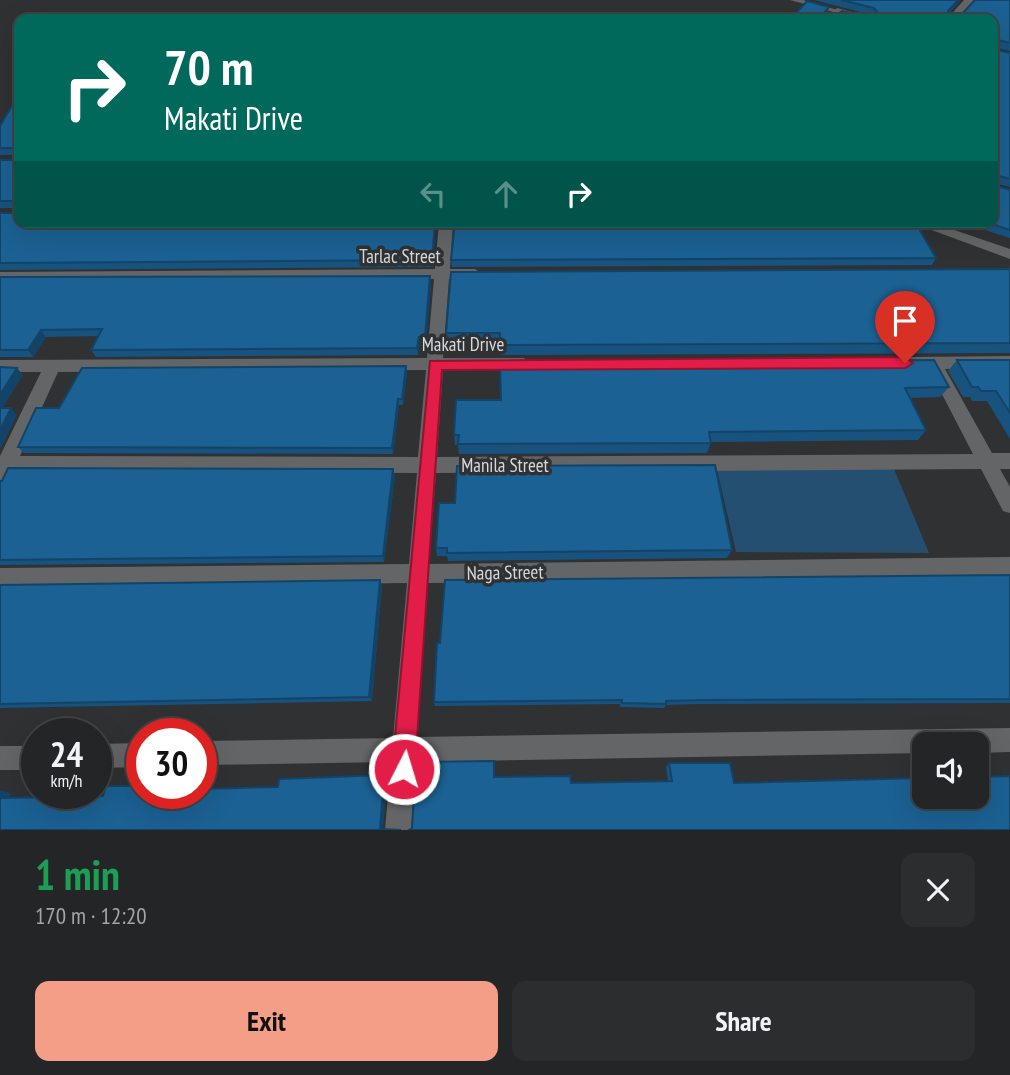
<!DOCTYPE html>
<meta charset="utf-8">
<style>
:root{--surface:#232526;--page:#2b2d2e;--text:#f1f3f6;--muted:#a3a5a7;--line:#404243;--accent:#f49e88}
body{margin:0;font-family:"PT Sans Narrow",sans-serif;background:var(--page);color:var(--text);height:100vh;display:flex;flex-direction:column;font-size:26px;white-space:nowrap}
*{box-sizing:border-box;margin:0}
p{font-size:23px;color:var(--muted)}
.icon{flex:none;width:38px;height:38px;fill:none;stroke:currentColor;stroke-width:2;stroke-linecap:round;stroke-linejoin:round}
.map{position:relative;height:830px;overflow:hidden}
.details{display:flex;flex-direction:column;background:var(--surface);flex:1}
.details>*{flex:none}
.hud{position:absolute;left:14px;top:14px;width:984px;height:214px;border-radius:14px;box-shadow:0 7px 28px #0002,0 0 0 2px var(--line);background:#00695c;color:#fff;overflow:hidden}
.controls{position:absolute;left:912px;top:732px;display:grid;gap:14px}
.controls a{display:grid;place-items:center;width:77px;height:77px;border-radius:14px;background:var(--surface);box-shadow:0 7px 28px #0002,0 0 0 2px var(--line);font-size:35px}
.speed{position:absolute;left:21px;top:718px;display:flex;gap:14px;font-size:35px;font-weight:700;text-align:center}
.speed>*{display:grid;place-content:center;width:91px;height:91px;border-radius:50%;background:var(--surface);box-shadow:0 7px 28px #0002,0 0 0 2px var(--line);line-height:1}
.speed small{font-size:18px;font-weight:400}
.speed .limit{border:10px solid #d22;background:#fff;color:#111}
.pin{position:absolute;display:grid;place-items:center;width:60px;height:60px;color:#fff;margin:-72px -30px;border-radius:50% 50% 50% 0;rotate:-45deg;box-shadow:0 0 7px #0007}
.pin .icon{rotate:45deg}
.me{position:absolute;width:77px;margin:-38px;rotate:5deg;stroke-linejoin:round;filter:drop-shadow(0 0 5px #0008)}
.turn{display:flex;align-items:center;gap:24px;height:147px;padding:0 35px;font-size:32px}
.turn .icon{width:91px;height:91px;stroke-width:2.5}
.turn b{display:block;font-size:49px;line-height:60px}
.lanes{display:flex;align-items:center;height:66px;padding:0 35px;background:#0003;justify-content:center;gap:35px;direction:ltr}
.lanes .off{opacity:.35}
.round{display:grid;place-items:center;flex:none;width:74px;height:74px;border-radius:14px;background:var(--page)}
.headline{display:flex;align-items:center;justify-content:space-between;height:119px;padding:0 35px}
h1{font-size:42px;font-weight:700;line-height:52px;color:#1e9e55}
.primary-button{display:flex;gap:14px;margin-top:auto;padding:14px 35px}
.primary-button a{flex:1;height:80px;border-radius:14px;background:var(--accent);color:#111;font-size:28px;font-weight:700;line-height:80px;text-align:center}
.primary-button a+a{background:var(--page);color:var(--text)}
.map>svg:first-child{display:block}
.green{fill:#254f70}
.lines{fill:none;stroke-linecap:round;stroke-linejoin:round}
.lane{fill:#646566;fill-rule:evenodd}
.street{fill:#646566;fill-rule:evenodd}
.wall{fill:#17537e}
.shaded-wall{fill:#134467}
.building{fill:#1b6193;stroke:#134467;stroke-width:2}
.route{fill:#e11d48;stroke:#92132f;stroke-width:2}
.labels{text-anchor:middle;stroke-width:7;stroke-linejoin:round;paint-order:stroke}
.street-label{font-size:19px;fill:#d7d8da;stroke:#2f3133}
</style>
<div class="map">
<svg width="1010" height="830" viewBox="0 0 1010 830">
<rect width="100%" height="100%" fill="#2f3133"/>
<path class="green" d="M717,469h177l35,84 -193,-1z"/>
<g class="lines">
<path class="lane" d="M790,0h13l38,11 -4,2z"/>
<path class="street" d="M964,0h10l-17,19h-10z
M837,8l34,9 2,2h-15l-19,-5 -5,5h-10z
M439,222h14l-3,47h25l7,5 -7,5h-26l-6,79h81l8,6 -8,6h-81l-6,87 536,-3 -44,-85h-17l-8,-6 8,-6 98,-1v12l-65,1 47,84h18v16h-10l10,18v26l-7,-2 -22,-42 -545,4 -7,91 581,-7v20l-582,6 -11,154 593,-9v24l-34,1v-9h-52v9l-508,9 -5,68h-26l6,-68 -190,3v-24l192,-3 14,-155 -407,5v-20l409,-4 8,-91 -404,-1 -6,14 -7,2v-32l41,-84h-41v-12l427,-2 7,-79 -434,3v-10l435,-3zM426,370l-8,87 -398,-1 38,-84z
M910,222h21l79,27v10z
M142,743v24l-46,1v-24z
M0,746h37v24h-37z"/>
</g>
<path class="wall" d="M814,0h146l-12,15 14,-1 48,-14v51l-16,-4v2l16,4v134l-16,-4v2l16,5v48l-51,-16h33l-201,-203 36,-6 -1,2h46z
M19,104v118h417l-3,45 -433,3v-57h16v-5h-16v-48h16v-5h-16v-29z
M936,258l-4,7 -480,2 -1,-7z
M1010,269v84l-510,2v-11h-53l-1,-11z
M0,277l431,6 -5,61h-6l-2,11 -322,2 -5,-7 7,-14 -52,1 -13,20h-33z
M957,360h53v79l-23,-38h-15l-2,-4h-7l-15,-26z
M500,362l449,25 -9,10 -30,1 16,32 -8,10 -207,2 -4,11 -248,1 -1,-9h-3l-1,-10 47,-35z
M406,366l1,7 -4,32h-4l-6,49 -369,-1 -6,-6 41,-39z
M393,469l2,7 -11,86 -384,3v-84z
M436,548l296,2 -5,8 -279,3 -1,-5h-10z
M1010,575v128l-309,1 -35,1 -2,3 -44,-1v-3l-185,2 -1,-4z
M0,585l382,1 -10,115 -372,7z
M669,763l65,20 276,47 -516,-53 77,6 97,-2 -2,-14z"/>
<path class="shaded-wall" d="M958,0h2l-15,17 3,-6z
M435,222h1l-3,45 -1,-7z
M430,276l1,7 -5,61 -1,-7z
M41,330l5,7 -13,20 -5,-7z
M419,337l1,7 -2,11 -1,-7z
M406,366l1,7 -4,32 -1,-6z
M17,368l6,7 -23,37v-17z
M398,399l1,6 -6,49 -1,-6z
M11,408l6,7 -17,35v-20z
M393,469l2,7 -11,86 -1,-6z
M380,580l2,6 -10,115 -3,-4z
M384,775l3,4 -4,51 -3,-1z
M0,790l11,3 -3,8 -8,-3z"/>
<path class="building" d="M841,0h117l-10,11v4l14,-1 13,-14h35v43l-16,-4v10l16,4v126l-15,-4 -1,10 16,5v40l-24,-8h6v-203h-201l16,-18 22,6 -5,6 2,2h10l6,-4 18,4h16l2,-2 -4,-5z
M13,104h6v118h416l-3,38 -432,3v-50h16v-12h-16v-41h16l1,-12h-17v-22z
M455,222h460l21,36 -485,2z
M1010,269v74l-510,2v-12h-54l5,-61z
M430,276l-5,61h-6l-2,11 -326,2 11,-21 -61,1 -13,20h-28v-73z
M934,360l15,27 -44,1 21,42 -217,2 2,11 -253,1 1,-9h-5l2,-35h45l-1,-38z
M957,360h53v53l-14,-22h-15l-3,-4h-6z
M406,366l-4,33h-4l-6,49 -374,-1 18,-39h23l23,-40z
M0,367l17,1 -17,27z
M0,408h11l-11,22z
M715,465l17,85 -285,3v-5h-11l3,-45h16l2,-37z
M8,468l385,1 -10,87 -383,4v-79h2z
M1010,575v124l-305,1 -39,1v3l-44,-1v-3l-188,2 3,-59h3l5,-63z
M380,580l-11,117 -369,7v-119z
M494,761v16l76,-1 1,7 101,-2 -3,-18h61l4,20 190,-5v18h52v-19l34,-1v54h-601l3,-2 4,-66z
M384,775l-4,54 21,1h-401v-32l103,-2 3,-10h36v7h59v-4l77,-2 1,-8z"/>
<path class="route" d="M905,357l8,6 -8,5 -463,2 -27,399 -3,8 -8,3 -8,-3 -4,-8 38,-408z"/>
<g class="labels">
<g class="street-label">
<text x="400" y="263">Tarlac Street</text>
<text x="463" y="351">Makati Drive</text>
<text x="505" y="472">Manila Street</text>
<text transform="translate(505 572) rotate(-1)" y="7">Naga Street</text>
</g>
</g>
</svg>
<div class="controls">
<a><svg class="icon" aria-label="sound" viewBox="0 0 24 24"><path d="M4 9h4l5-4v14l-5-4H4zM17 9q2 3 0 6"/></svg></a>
</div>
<div class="speed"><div>24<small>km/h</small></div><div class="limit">30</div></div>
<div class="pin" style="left:905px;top:363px;background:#d93025"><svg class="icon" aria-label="arrive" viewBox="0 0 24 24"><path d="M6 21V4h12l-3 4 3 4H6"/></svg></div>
<svg class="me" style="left:404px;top:769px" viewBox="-20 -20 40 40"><circle r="17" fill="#e11d48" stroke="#fff" stroke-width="3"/><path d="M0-11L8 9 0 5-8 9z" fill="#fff"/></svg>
<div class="hud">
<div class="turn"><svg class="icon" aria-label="right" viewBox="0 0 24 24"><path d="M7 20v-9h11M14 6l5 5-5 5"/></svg><div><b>70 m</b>Makati Drive</div></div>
<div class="lanes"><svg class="icon off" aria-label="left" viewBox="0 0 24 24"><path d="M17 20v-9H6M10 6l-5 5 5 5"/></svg><svg class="icon off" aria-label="ahead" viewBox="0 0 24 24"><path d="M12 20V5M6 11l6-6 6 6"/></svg><svg class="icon" aria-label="right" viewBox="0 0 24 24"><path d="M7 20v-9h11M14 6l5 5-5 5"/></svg></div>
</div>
</div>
<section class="details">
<div class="headline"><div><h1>1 min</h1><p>170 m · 12:20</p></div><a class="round"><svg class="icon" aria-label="close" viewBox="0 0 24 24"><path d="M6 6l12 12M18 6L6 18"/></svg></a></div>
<div class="primary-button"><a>Exit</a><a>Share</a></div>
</section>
